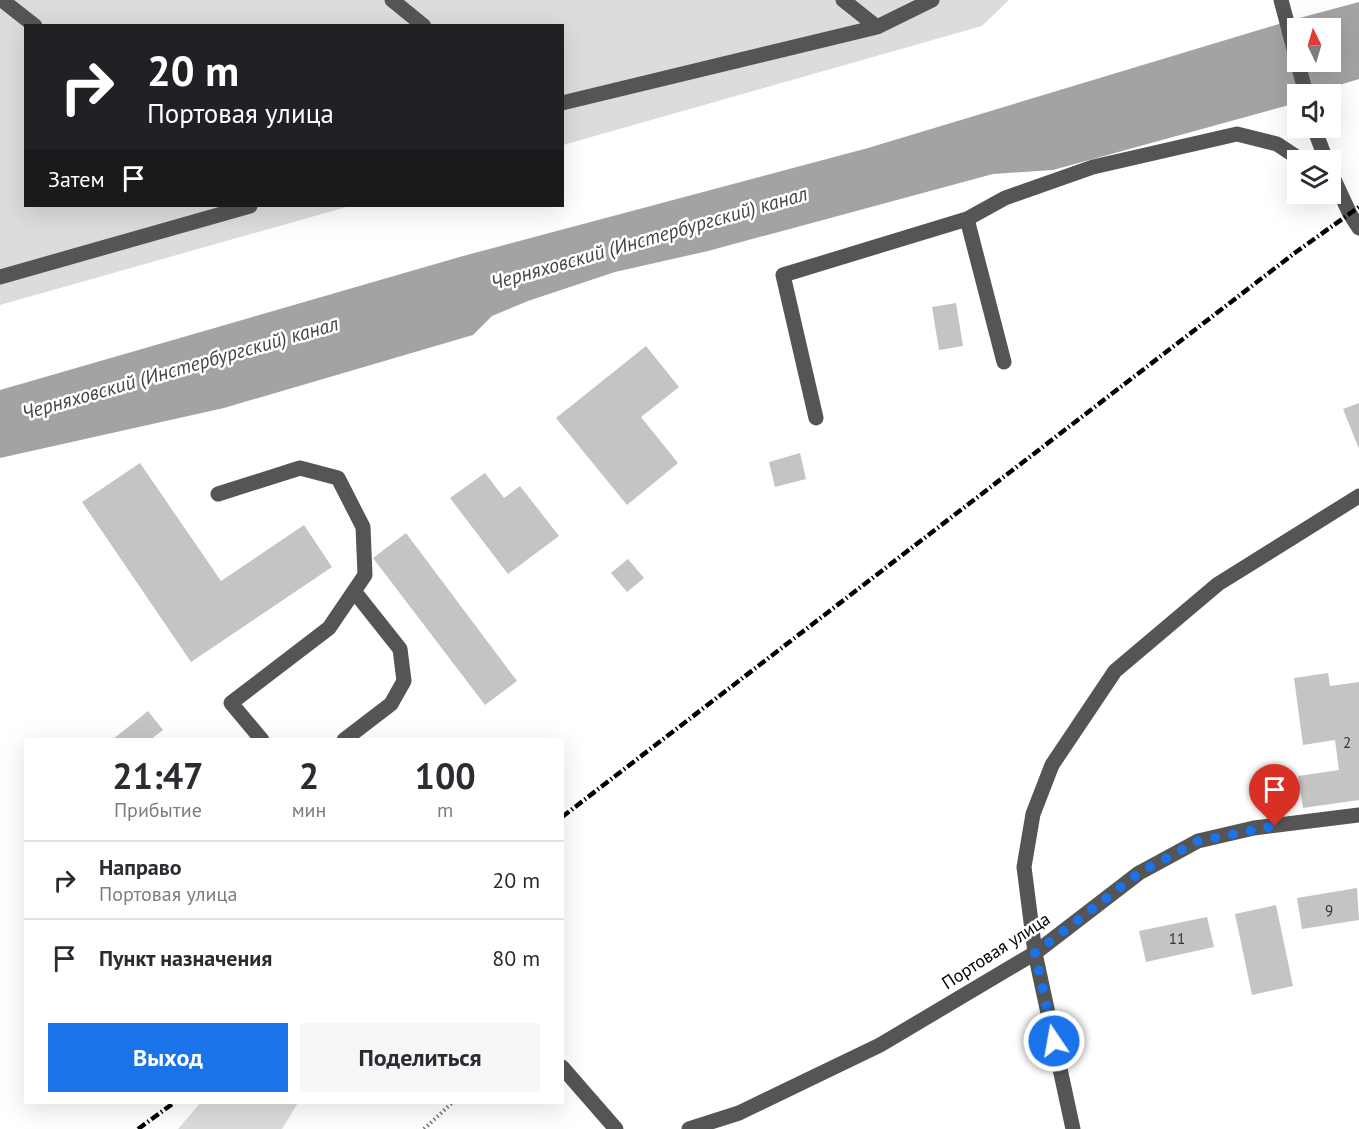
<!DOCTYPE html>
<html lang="ru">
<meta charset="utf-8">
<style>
:root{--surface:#fff;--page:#f7f7f7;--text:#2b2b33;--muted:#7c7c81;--line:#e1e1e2;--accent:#1a73e8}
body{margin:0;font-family:"PT Sans",sans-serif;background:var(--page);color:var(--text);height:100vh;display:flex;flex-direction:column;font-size:22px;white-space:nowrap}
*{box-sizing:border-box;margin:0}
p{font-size:20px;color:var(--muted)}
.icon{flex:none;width:33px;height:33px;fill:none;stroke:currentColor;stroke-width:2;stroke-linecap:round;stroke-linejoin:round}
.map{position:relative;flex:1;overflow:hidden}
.side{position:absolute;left:24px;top:738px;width:540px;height:366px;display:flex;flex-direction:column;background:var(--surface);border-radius:0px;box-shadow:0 6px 24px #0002}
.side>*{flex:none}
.hud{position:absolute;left:24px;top:24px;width:540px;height:183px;border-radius:0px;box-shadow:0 6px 24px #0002;background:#202124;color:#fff;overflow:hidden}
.needle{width:39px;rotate:355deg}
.fabs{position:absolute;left:1287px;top:18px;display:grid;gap:12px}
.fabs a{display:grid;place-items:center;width:54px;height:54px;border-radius:0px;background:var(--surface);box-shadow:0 6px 24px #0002;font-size:30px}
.pin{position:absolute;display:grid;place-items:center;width:51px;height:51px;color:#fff;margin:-62px -26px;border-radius:50% 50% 50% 0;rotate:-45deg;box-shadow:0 0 6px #0007}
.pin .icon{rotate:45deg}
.me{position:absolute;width:66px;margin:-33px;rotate:348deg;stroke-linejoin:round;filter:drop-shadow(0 0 4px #0008)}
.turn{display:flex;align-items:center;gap:21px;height:126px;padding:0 24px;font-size:27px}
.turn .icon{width:78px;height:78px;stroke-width:2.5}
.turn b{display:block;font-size:42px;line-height:51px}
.then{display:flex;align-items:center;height:57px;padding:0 24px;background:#0003;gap:12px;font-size:22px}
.eta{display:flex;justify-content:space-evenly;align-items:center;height:102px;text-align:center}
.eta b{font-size:36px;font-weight:700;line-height:42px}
.primary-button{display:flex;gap:12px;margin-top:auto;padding:12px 24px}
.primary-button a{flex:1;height:69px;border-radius:0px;background:var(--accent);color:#fff;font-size:24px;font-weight:700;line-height:69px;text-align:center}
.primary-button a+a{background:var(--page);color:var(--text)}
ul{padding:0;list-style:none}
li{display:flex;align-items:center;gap:18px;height:78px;padding:0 24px;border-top:2px solid var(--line)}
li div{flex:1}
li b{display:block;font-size:22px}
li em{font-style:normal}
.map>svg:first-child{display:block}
.green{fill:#dcdcdc}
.water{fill:#a3a3a3;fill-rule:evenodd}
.building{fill:#c4c4c4}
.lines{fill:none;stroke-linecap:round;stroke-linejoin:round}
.path{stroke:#777;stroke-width:4;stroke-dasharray:1.5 3;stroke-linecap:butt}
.minor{stroke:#555;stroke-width:15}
.rail{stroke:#000;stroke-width:4.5;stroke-dasharray:9 3 1.5 3;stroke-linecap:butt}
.route{stroke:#1a73e8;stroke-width:10;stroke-dasharray:0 18}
.labels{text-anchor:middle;stroke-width:5;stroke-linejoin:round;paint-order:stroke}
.number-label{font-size:15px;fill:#313131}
.street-label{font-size:18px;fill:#000;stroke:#fff}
.water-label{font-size:20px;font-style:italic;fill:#444;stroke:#fff}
</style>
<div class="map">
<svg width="1359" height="1129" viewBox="0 0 1359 1129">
<rect width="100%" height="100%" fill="#fff"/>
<path class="green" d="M0,0h1009l-27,26 -419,119 -1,-119h-536v180h324l-350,99z
M201,1102h97v1l-16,26h-104z"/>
<path class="water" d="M1359,2v77l-49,15h-12l-1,7 -8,4 -236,65 -60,4 -285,77 -93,21 -87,29 -36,15 -19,19 -249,73 -224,50v-68l463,-134 405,-108 424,-128zM1298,28h32v34h-32z"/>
<path class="building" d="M956,303l7,43 -24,4 -7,-43z
M646,346l33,41 -38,30 37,46 -51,42 -71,-87z
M1359,403v46l-16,-40z
M800,453l6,26 -31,8 -6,-25z
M140,463l81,118 83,-56 28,42 -141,95 -109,-160z
M485,473l19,25 16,-12 39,50 -51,38 -58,-76z
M406,533l111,148 -32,24 -112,-147z
M628,559l16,19 -17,14 -16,-19z
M1328,673l2,13 29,-4v118l-56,8 -5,-32 41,-6 -4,-30 -32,5 -9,-67z
M148,711l15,19 -13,10h-38z
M1357,888l2,32 -57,9 -5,-31z
M1276,905l17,81 -41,9 -17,-81z
M1207,917l7,30 -68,15 -7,-31z"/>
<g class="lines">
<path class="path" d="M424,1129l29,-27"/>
<path class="minor" d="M2,0l33,26
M392,0l32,26
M843,0l34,27
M1281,0l25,94
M562,103l315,-76 55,-27
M1314,128l12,32
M1330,171l20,43 9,14
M967,219l37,143
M0,277l250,-71
M816,418l-33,-143 184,-56 38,-21 88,-31 144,-33 40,10 24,16
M218,494l82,-26 38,10 25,49 2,48 -36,53 -98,75 31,37
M344,740l47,-36 13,-23 -4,-32 -46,-58
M562,1067l54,62
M689,1129l50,-16 141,-68 155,-92 104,-80 59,-32 56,-13 105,-13
M1073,1129l-38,-176 -11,-86 9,-53 19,-49 63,-94 103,-87 141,-88"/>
<path class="rail" d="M562,817l734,-565 63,-45
M138,1129l37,-27"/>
</g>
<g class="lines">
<path class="route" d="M1054,1041l-19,-88 104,-80 59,-32 77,-15"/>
</g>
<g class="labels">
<g class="number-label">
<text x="1347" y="748">2</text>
<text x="1329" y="916">9</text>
<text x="1177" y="944">11</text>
</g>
<g class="street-label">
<text transform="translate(996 951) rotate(-33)" y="6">Портовая улица</text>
</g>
<g class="water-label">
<text transform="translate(649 238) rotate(-16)" y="7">Черняховский (Инстербургский) канал</text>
<text transform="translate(180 368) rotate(-16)" y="7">Черняховский (Инстербургский) канал</text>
</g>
</g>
</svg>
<div class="fabs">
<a><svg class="needle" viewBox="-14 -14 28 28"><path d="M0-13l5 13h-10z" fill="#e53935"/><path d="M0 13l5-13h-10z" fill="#7c7c81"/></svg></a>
<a><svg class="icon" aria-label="sound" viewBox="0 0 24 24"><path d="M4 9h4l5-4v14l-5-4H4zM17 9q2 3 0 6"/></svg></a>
<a><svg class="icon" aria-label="layers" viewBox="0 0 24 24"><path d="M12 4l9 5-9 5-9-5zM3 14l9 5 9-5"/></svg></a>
</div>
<div class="pin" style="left:1275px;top:826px;background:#d93025"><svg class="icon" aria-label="arrive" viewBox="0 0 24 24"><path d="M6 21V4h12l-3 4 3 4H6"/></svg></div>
<svg class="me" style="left:1054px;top:1041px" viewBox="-20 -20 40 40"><circle r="17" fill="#1a73e8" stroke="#fff" stroke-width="3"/><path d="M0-11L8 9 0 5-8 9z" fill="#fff"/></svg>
<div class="hud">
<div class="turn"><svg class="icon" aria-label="right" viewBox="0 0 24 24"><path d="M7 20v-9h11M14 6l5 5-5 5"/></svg><div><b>20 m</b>Портовая улица</div></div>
<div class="then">Затем<svg class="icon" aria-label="arrive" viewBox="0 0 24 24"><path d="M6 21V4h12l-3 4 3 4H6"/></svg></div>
</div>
<section class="side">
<div class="eta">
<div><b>21:47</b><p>Прибытие</p></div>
<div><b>2</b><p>мин</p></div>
<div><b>100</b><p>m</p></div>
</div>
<ul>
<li><svg class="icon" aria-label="right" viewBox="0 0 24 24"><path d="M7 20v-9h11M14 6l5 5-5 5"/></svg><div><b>Направо</b><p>Портовая улица</p></div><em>20 m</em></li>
<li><svg class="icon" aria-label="arrive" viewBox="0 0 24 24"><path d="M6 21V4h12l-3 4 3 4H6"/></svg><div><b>Пункт назначения</b></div><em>80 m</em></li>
</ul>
<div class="primary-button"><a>Выход</a><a>Поделиться</a></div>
</section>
</div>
